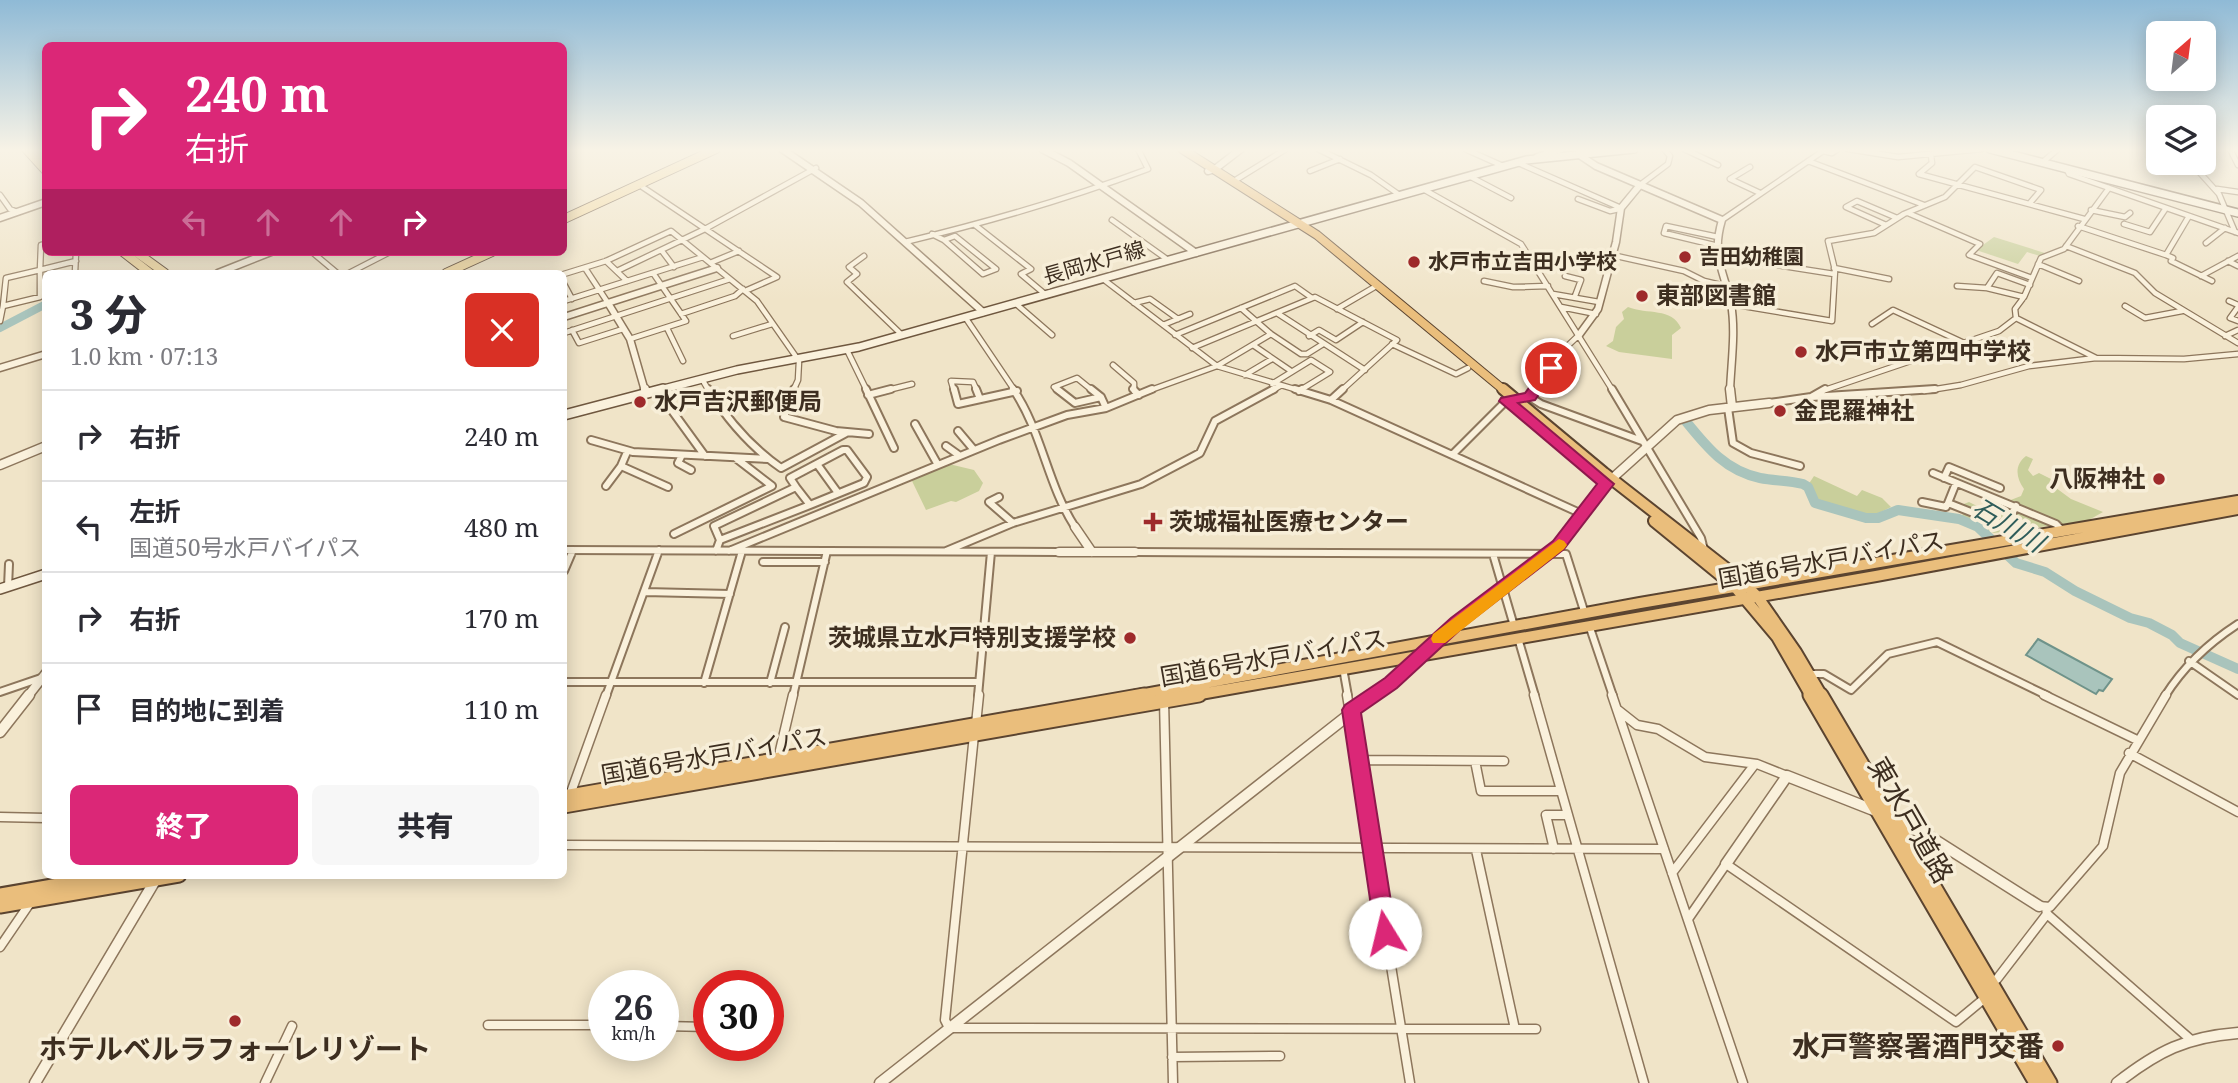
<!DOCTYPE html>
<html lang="ja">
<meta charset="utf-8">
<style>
:root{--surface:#fff;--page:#f7f7f7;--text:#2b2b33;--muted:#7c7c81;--line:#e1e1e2;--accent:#db2777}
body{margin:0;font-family:"Noto Serif","Noto Sans JP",serif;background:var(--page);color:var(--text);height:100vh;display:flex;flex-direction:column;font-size:26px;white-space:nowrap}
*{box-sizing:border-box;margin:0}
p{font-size:23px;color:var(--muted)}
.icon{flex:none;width:38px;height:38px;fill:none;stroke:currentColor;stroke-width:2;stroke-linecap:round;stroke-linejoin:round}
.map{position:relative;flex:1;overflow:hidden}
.side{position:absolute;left:42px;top:270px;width:525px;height:609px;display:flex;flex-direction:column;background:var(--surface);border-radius:10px;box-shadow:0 4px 18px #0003}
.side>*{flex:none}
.banner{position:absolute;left:42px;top:42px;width:525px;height:214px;border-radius:10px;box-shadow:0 4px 18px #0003;background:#db2777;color:#fff;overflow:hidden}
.needle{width:46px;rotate:28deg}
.buttons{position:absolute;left:2146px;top:21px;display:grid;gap:14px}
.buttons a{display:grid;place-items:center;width:70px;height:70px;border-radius:10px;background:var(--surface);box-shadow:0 4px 18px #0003;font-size:35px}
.speed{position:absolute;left:588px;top:970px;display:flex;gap:14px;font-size:35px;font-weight:700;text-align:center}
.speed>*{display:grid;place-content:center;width:91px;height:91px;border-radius:50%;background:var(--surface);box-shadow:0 4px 18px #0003;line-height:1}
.speed small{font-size:18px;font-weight:400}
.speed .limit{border:10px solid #d22;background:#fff;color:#111}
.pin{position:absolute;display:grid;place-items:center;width:60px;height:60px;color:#fff;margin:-30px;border:4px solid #fff;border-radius:50%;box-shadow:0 2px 7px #0007}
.me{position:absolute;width:77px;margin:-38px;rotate:351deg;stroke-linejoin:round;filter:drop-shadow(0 0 5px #0008)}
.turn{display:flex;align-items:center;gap:24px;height:147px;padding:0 28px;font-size:32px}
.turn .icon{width:91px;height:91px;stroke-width:2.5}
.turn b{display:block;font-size:49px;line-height:60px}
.lanes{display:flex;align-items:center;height:66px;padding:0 28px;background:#0003;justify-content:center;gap:35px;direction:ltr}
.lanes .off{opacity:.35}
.round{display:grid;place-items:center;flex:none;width:74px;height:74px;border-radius:10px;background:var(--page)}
.summary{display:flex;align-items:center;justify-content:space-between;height:119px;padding:0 28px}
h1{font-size:42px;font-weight:800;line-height:52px}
.primary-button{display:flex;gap:14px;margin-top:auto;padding:14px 28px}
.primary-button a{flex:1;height:80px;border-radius:10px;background:var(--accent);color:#fff;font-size:28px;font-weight:800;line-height:80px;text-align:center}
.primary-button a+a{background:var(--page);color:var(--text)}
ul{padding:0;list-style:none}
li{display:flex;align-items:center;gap:21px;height:91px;padding:0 28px;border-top:2px solid var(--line)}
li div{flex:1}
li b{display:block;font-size:26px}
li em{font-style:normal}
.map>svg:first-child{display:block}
.green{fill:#c9cf9b}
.water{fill:#a9c4bc;stroke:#6f938a;stroke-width:2}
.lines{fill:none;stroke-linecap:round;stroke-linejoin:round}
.river-far1{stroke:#a9c4bc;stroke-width:8}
.river{stroke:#a9c4bc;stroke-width:10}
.minor-far2-casing{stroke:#8d765c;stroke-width:7}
.minor-far1-casing{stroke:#8d765c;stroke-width:10}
.minor-casing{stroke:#8d765c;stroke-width:11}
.tertiary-far2-casing{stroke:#8d765c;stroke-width:9}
.tertiary-far1-casing{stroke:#8d765c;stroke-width:11}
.tertiary-casing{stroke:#8d765c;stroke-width:13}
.secondary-far1-casing{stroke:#6f573f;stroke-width:10}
.secondary-casing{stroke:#6f573f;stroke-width:12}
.primary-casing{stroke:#5b4430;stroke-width:10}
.trunk-far2-casing{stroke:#5b4430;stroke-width:10}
.trunk-far1-casing{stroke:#5b4430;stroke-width:14}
.trunk-casing{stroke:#5b4430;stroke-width:17}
.minor-far2{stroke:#faf1dc;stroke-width:4.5}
.minor-far1{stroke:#faf1dc;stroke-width:6}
.minor{stroke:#faf1dc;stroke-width:8}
.tertiary-far2{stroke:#faf1dc;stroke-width:6}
.tertiary-far1{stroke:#faf1dc;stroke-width:8}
.tertiary{stroke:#faf1dc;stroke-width:10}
.secondary-far1{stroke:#faf1dc;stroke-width:7}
.secondary{stroke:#faf1dc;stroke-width:9}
.primary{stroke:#f3d9a0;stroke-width:8}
.trunk-far2{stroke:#eabe7c;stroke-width:8}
.trunk-far1{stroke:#eabe7c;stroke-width:10}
.trunk{stroke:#eabe7c;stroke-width:13}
.route{fill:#db2777;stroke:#8e194d;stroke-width:2}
.slow{fill:#f59e0b}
.poi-dot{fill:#9e2a2b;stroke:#f7eed8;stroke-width:2.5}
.labels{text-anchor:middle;stroke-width:7;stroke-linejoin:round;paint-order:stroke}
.far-poi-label{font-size:21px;font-weight:bold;fill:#3d2e20;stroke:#f7eed8;text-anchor:start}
.far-street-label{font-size:21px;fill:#3d2e20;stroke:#f7eed8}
.poi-label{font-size:24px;font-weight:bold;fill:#3d2e20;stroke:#f7eed8;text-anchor:start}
.street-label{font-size:24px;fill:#3d2e20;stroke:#f7eed8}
.water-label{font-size:26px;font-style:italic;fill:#2f5d5a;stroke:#f7eed8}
.near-street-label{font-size:28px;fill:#3d2e20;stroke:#f7eed8}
.near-poi-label{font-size:28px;font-weight:bold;fill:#3d2e20;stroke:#f7eed8;text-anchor:end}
</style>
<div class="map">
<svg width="2238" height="1083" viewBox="0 0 2238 1083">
<rect width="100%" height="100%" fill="#f0e4c8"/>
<path class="green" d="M1994,237l54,17 -8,2 -13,-4 -9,12 -42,-14z
M1628,307c19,8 44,0 53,21l-9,7v24l-53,-7 -13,-6 7,-5 3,-14 8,-8 -2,-7z
M2026,456l7,3 -5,11 5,6 6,-3 14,7 -1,5 19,14 32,13 -16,9 -94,12 -32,-15 3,-7 -3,-6 8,-3 16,8 36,-14 3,-7c-8,-11 -10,-24 2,-33z
M949,464l25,6 9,13 -4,8 -23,11 -5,-1 -25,9 -14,-29 2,-4z
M1814,476l43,20 5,-6 20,8 9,9 -20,10 -50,-13 -7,-5 -6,-14z"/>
<path class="water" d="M2038,639l74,40 -9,12 -4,-1 -3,4 -70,-39z"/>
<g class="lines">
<path class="river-far1" d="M0,328l46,-24"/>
<path class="river" d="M1684,419c22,27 40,51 76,59 14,3 29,2 43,6l5,3 7,16 51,15h12l20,-8 61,9 19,8 38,36 29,9 30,19 55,27 19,5 23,12 8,8 58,26"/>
<g class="minor-far2-casing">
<path id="minor-far2" d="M1318,149l53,26 30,21
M1465,149l38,17
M1684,149l34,16
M1848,149l50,8 84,-8
M2230,149l8,16
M1808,161l116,44
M2044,161l14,-12
M1516,162l105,46
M2191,163l28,31 16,38
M1750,167l-20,12 30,14
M2067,170l2,4 169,59
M1310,171l30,-12
M1919,174l165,45
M1919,174l13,-11 -1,-8
M1469,176l42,22
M1234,181l52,-32
M638,184l139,93 -32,14
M1640,185l28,-21 2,-8 -6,-7
M1423,189l98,55 92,147
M2217,189l21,3
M0,195l10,14 7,3
M1578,199l32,12 9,-2
M2091,210l34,7 5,-4
M1908,213l72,31 -11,11 63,23
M1112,220l56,40
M1722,220l101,-69 9,2 6,-4
M2124,224l26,8 16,-24
M975,225l56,44 -10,5 25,21
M1886,225l-40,-18 11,-6 40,17
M2078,226l88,29 23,-39
M932,234l12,6
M955,236l41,33 -13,5 -39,-34z
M1718,237l-52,-11 -2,7 54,13
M905,242c83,-20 163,-43 243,-73l-10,-20
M2206,243l19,-15
M2066,246l69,27 20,20 83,50
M662,251l12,16
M312,252l25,21
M1612,255l72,16 20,10 21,5
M2166,255l7,3 -2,3 41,20
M864,256l-15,11 8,7 -10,8 55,53
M1718,256l116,18
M606,261l21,20
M2228,261l10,5
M710,263l29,-12
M2038,264l41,17
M585,268l23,35
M1834,268l55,11
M40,270v27l-37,9 3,-28z
M40,270l1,-25 5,-1
M40,270l36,-9
M617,271l88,-42 111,-61
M75,273l1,-21
M349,273l41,-21
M564,274l42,-13 65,-30 86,70 42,60 -1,19 -5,11
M1565,276l16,4 -6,16
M2201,276l37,-20
M1103,279l114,87 84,25
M1484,281l29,6 35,-1
M564,284l8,15
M1957,286l30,2 37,9
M1987,288l10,-15 33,12
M1553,294l46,8
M564,301l139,-44
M2229,301l9,4
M1015,303l37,32
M1134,303l16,-4 28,20
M1731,304l101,17 3,-51 -7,-29 46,-8 30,-19 41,-17 30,-30 66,23 -11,13
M2125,306l20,12 37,-7
M1561,307l35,7
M2238,307l-8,11 8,3
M1241,308l30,26 30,20h6l16,-10
M1337,309l41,-24
M1277,313l88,57
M681,314l54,-18 8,-7
M965,317l50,74
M2016,318l-1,-9 9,-12 17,-39 23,-9 45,-61
M2016,318l80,40
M0,321l3,-15
M1872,324l21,-14 71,33
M1163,325l27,-11
M667,328l16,33
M572,330l7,13 44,-14
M564,333l166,-54
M1175,335l120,-49 17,12
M733,336l39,-12
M1309,336l10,-6 17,10 27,-18
M2225,336l13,-6
M630,339l56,-18 -33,-48
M1392,344l64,30 12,-6
M1253,345l38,26
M1192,348l123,-51 82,43 -56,51
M847,350l20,41
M1113,365l21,18v8
M1245,375l27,-16
M702,379l7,12
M1272,384l39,-24 19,12 -31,19
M884,391l28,-7
M954,391l-3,-10 22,1 4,9
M1059,391l-5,-4 23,-9 16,13
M1148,391l69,-25 54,-32
M1271,391l9,-5
M1534,391l26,-38 19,-18
M1822,391l177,-60 17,-13
M1924,391l37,-6 68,-19 67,-8 88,1 54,-5"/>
</g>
<g class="minor-far1-casing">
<path id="minor-far1" d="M708,389c19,30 44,59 73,79l65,-35
M794,389l-10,28 52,14 33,3
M866,389l28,59
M954,389l4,15 59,-13
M976,389l4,10
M1013,389c29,42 34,95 62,138
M1057,389l18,14 26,-6
M1091,389l10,8
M1133,389l6,6
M1295,389l36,11 251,114
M1535,389l-5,8 11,7 101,37
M1612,389l89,149 3,12
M657,390l48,66
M1299,391l3,-2
M868,395l23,-6
M1101,397l5,11
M1811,397l14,-8
M1331,400l12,-11
M1769,403l42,-6 124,-8
M1728,408l5,35 18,10 49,13
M915,424l23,41
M958,431l16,19
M591,440l42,12 135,7
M946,446l14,10
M627,452l-6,14 47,21
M682,455l-4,8 13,7
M1452,455l54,-54 24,-4
M817,464l21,29
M1933,473l123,51 7,7
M1944,478l5,-11 51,21
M1956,483l-8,20 58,23 10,-20
M606,486l15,-20
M796,487l-6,-9 53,-28h4l20,27 -3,6 -54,22
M796,487l14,18 -90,35 -6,-14z
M999,497l-10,5 24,21
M1922,502l24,5 2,-4
M674,534l98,-48 -35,-27
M564,550l495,2
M716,551l4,-11
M729,551l270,-111 68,-25 39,-7 46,-19
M946,551l67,-28 128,-39 59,-31 15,-32 59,-32
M1135,552l431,2 19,60
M1493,554l21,72
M763,562h62
M564,571l9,-21
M8,587l1,-23
M645,592l85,2
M1589,625l24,71
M1518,638l17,58
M2189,661l49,34
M1343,668l5,28
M1809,674h15l27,16 37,-36 49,-12 111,54
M564,682h415
M704,683l38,-132
M770,683l15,-56
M0,692l41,-14
M606,696l53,-146
M793,696l34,-145
M978,696l13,-144
M2165,696c19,-30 42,-52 73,-72"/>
</g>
<g class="minor-casing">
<path id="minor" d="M1347,695l63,388
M1534,695l110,388
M1612,695l131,388
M2044,695l93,45
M1164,700l9,383
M1618,710l19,15 21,4 47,28 52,7 30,12
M976,724l3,-29
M974,735l-29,285 4,8 587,1
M2129,753l109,59
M778,759l15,-64
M1359,760l145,1
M1475,761l6,30h80
M570,795l36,-100
M0,817l46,1
M564,845l1100,4
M1554,849l-8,-34h22
M1476,850l39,179
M1672,873l83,-109
M2039,906l11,1 53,-61 17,-73 46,-78
M2046,908l1,6 143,125
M1688,919l38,-55 230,158 29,-24
M0,947l30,-44
M1991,983l6,-4 50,-65
M488,1025h116
M663,1026l46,1
M1172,1057l108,-1
M265,1083l27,-57"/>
</g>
<g class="tertiary-far2-casing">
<path id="tertiary-far2" d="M782,149l79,54 122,109
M1042,149l27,14 127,90
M1578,154l18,12 126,54c-11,37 2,50 9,84 5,27 0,60 -1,87
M1537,157l25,-8
M1208,171l7,-2 26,-20
M0,218l46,-16
M218,273l53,-21
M608,303l22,36 15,52
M564,317l153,-49
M1579,335l19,-26 18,-67 5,-34 19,-23
M0,368l46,-14"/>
</g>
<g class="tertiary-far1-casing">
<path id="tertiary-far1" d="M645,389l1,4
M1730,389l2,18
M0,465l46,-19
M1075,527l17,25
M1059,552h76
M28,696l18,-23
M1371,696l20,-13 72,-65 96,-73 47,-61 71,-64 32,-10 60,-7"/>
</g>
<g class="tertiary-casing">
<path id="tertiary" d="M0,732l29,-37
M1897,822l30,13 112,71
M1726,864l61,-88 89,35
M35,1083l121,-204
M880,1083l494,-388
M2117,1083c41,-32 69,-46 121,-50"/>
</g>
<g class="secondary-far1-casing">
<path id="secondary-far1" d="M1990,149l248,64
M656,391l81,-21 122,-23 667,-187 108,-11"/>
</g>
<g class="secondary-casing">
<path id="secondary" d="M564,415l99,-26
M0,589l46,-15"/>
</g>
<g class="primary-casing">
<path id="primary" d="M26,149l20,22
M36,149l10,10
M564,219l152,-70
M123,252l27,21
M136,252l29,21
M446,273l46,-21"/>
</g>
<g class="trunk-far2-casing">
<path id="trunk-far2" d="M1182,149l135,86 188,156"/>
</g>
<g class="trunk-far1-casing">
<path id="trunk-far1" d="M1503,389l101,84 132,103 21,20 39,56 26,44
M1654,521l81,66 42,50 34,59
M1134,696l506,-93 598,-102
M1189,696l687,-120 362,-67"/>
</g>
<g class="trunk-casing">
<path id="trunk" d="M1810,695l226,388
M1821,695l229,388
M564,797l580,-102
M564,806l635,-111
M0,895l116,-20
M0,906l179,-31"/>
</g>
<use href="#minor-far2" class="minor-far2"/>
<use href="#minor-far1" class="minor-far1"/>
<use href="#minor" class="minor"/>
<use href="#tertiary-far2" class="tertiary-far2"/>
<use href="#tertiary-far1" class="tertiary-far1"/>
<use href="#tertiary" class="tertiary"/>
<use href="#secondary-far1" class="secondary-far1"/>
<use href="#secondary" class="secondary"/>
<use href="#primary" class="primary"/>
<use href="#trunk-far2" class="trunk-far2"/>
<use href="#trunk-far1" class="trunk-far1"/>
<use href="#trunk" class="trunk"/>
</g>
<linearGradient id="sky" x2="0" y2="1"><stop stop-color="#8fbad6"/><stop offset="0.5" stop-color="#f8f3e6"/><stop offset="1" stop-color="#f8f3e6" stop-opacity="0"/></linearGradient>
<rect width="2238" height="301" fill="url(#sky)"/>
<path class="route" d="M1551,363l7,5 -23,32 -17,3 96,81 -50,65 -101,78 -66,61 -36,25 35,220 -3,7 -8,3 -7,-3 -3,-7 -33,-223 3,-5 40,-27 66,-60 102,-77 44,-57 -98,-83 2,-3 24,-5 21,-28z"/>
<path class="slow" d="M1559,539l5,2 3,4 -3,4 -119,94h-12l-2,-4 2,-5z"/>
<g class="poi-dot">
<circle cx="1685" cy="257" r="7"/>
<circle cx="1414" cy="262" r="7"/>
<circle cx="1642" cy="296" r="7"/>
<circle cx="1801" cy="352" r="7"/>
<circle cx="640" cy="402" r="7"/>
<circle cx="1780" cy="411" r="7"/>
<circle cx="2159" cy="479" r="7"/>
<path d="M1149.5 511.5h7v7h7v7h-7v7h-7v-7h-7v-7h7z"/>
<circle cx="1130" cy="638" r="7"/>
<circle cx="235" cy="1021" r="7"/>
<circle cx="2058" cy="1046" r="7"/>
</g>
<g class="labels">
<g class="far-poi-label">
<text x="1699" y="264">吉田幼稚園</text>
<text x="1428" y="269">水戸市立吉田小学校</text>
</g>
<g class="far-street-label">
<text transform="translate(1094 263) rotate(-16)" y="7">長岡水戸線</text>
</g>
<g class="poi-label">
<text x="1656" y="304">東部図書館</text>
<text x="1815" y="360">水戸市立第四中学校</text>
<text x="654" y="410">水戸吉沢郵便局</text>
<text x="1794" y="419">金毘羅神社</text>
<text x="2145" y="487" text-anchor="end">八阪神社</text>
<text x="1169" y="530">茨城福祉医療センター</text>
<text x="1116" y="646" text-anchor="end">茨城県立水戸特別支援学校</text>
</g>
<g class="street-label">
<text transform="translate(1831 560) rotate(-10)" y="8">国道6号水戸バイパス</text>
<text transform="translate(1273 658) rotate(-10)" y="8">国道6号水戸バイパス</text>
<text transform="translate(714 756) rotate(-10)" y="8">国道6号水戸バイパス</text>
</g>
<g class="water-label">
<text transform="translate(2008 525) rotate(31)" y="9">石川川</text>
</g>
<g class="near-street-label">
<text transform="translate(1911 820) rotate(60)" y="10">東水戸道路</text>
</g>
<g class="near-poi-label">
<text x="2044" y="1056">水戸警察署酒門交番</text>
<text x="235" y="1059" text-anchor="middle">ホテルベルラフォーレリゾート</text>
</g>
</g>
</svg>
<div class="buttons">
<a><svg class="needle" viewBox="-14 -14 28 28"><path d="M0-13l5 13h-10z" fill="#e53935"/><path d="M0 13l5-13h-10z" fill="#7c7c81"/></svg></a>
<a><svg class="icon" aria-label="layers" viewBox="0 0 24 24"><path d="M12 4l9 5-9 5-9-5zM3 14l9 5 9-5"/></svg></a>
</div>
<div class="speed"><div>26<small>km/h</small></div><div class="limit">30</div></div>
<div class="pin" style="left:1551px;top:368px;background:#d93025"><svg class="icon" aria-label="arrive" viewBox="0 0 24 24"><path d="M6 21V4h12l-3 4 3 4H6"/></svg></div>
<svg class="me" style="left:1385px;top:933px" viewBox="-20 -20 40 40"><circle r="19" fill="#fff"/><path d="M0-13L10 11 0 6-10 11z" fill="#db2777"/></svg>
<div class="banner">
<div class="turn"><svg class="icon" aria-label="right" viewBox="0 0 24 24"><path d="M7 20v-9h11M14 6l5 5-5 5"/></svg><div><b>240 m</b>右折</div></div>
<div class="lanes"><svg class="icon off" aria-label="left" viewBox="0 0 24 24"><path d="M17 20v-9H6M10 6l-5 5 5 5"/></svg><svg class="icon off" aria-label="ahead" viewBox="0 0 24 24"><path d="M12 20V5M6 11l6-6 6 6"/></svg><svg class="icon off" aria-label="ahead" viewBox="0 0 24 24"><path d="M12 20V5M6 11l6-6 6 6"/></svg><svg class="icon" aria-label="right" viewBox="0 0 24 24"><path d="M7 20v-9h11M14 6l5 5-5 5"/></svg></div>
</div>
<section class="side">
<div class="summary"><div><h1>3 分</h1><p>1.0 km · 07:13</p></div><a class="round" style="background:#d93025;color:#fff"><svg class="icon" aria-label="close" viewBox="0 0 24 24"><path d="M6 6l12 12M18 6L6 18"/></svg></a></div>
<ul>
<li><svg class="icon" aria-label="right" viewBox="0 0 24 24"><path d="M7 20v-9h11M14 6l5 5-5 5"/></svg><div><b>右折</b></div><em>240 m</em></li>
<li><svg class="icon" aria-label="left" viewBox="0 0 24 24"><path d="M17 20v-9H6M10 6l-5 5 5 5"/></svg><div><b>左折</b><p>国道50号水戸バイパス</p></div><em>480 m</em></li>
<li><svg class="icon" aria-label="right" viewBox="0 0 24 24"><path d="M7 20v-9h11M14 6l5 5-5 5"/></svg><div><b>右折</b></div><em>170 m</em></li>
<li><svg class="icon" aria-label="arrive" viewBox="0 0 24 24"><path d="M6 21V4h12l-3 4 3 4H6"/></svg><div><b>目的地に到着</b></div><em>110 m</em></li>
</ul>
<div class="primary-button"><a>終了</a><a>共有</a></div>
</section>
</div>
